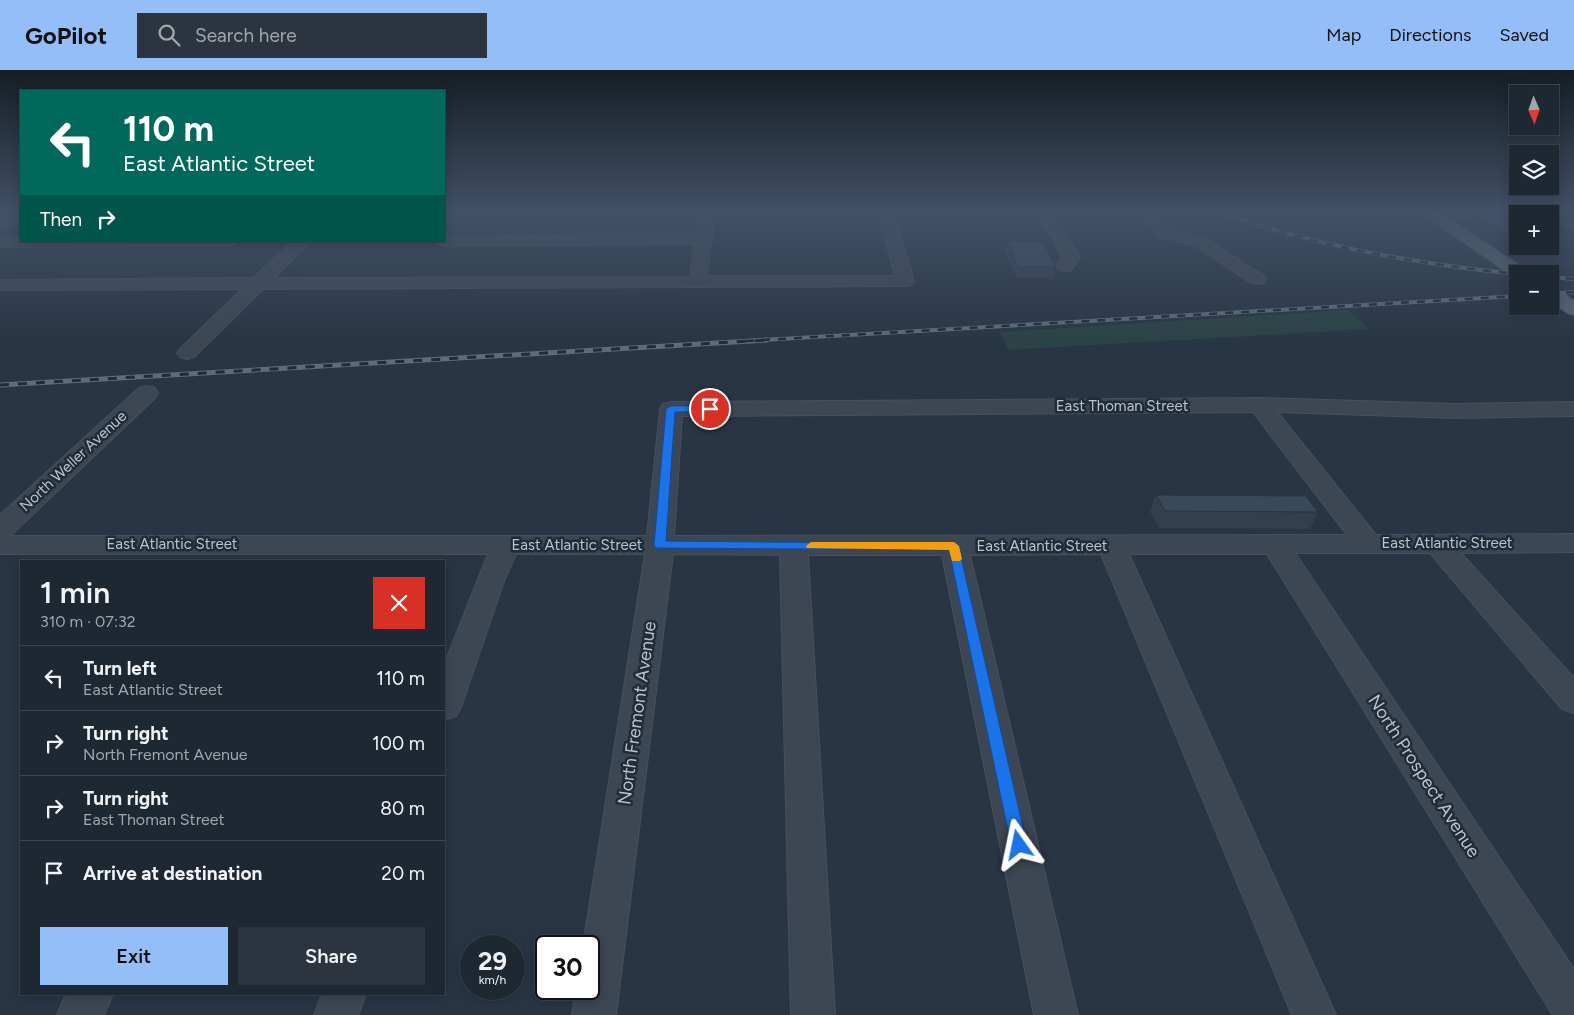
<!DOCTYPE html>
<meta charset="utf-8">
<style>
:root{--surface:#1e2833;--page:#2b343f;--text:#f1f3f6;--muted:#a1a6ac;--line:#3c444e;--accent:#94bef8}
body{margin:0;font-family:Figtree,sans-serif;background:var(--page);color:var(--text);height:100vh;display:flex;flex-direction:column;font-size:19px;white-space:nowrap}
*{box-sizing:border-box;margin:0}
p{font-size:16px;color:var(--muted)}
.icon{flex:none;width:28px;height:28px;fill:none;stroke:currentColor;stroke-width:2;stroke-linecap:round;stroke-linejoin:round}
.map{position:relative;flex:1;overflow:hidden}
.panel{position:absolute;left:20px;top:490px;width:425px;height:435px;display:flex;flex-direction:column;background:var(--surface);border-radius:0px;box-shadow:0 2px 12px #0003,0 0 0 1px var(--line)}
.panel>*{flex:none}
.top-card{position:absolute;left:20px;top:20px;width:425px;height:152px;border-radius:0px;box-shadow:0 2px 12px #0003,0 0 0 1px var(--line);background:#00695c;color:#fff;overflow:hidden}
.needle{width:32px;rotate:178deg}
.tools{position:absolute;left:1509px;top:15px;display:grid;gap:10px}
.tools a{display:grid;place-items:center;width:50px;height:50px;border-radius:0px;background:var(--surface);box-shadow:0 2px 12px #0003,0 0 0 1px var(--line);font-size:25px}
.speed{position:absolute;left:460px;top:865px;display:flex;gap:10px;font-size:25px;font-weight:700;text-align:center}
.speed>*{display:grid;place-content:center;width:65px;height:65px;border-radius:50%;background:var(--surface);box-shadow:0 2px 12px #0003,0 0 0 1px var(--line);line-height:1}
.speed small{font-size:12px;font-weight:400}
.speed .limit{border:2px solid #111;border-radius:8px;background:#fff;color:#111}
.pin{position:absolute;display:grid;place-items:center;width:42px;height:42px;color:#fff;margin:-21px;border:2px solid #fff;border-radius:50%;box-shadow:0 1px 5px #0007}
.me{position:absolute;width:55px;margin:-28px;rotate:348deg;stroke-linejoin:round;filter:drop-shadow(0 0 4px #0008)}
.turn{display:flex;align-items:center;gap:18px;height:105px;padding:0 20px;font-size:22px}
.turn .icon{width:65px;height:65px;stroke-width:2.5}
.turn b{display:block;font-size:35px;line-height:42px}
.then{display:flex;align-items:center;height:48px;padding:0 20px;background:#0003;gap:10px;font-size:19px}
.round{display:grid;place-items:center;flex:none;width:52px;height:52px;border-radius:0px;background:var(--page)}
.summary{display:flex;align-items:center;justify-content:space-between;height:85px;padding:0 20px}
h1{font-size:30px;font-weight:600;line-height:38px}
.cta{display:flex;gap:10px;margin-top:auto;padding:10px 20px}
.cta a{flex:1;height:58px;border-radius:0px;background:var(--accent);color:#111;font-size:20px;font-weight:600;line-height:58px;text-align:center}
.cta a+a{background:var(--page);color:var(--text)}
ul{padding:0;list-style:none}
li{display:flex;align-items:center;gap:15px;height:65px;padding:0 20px;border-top:1px solid var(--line)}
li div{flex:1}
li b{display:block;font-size:19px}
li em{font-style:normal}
header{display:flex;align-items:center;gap:30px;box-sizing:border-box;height:70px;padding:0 25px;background:var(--accent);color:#111}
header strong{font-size:24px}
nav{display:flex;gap:28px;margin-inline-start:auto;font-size:18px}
.search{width:350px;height:45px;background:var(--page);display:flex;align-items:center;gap:12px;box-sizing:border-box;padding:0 18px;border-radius:0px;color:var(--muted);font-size:19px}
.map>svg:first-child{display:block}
.green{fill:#2a4345}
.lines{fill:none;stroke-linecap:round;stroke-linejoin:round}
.minor-casing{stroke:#46505d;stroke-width:2}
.major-casing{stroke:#46505d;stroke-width:2}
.minor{fill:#3c4753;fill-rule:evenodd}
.major{fill:#5a6673;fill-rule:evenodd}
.rail-far1-casing{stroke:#5e6b7a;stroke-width:4}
.rail-casing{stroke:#5e6b7a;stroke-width:5}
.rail-far1{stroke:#212c39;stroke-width:2.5;stroke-dasharray:8;stroke-linecap:butt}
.rail{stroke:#212c39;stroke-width:3;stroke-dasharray:9;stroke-linecap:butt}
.wall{fill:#323f4d}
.building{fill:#3a495a;stroke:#29333f}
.route{fill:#1a73e8;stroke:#114b97}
.slow{fill:#f59e0b}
.labels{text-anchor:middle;stroke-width:5;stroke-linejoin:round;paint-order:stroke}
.street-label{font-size:15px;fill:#bac2cd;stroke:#212c39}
.near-street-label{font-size:18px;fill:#bac2cd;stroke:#212c39}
</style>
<header>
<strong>GoPilot</strong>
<div class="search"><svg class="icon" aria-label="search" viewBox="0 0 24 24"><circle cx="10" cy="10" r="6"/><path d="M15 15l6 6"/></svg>Search here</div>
<nav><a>Map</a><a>Directions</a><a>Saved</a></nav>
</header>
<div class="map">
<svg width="1574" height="945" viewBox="0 0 1574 945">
<rect width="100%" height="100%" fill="#283544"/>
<path class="green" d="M1348,240l21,19 -361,21 -8,-18z"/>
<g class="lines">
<g class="minor-casing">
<path id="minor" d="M14,142h7v8l-21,11v-12z
M699,142h16l-8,64h188l-17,-64h16l20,69 -3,4 -6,1 -642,3 -69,68 -7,2 -7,-2 -3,-4 3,-4 62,-60 -242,1v-10l254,-2 39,-37h18l-37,37 416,-1 5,-33 -251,2 -6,-2 -2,-3h8v-5l252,-2z
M1038,142h16l26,46 -9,12 -6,1 -6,-1 -3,-4 6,-8z
M1140,142h16l16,18 33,8 58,37 3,4 -3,4 -6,1 -6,-1 -57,-38 -34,-8z
M1425,142h71l22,11v12l-38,-20 -2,-3 -3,3 -5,2 -39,2 -5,-2 -3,-3z
M1542,142h19l13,7v11l-24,-12v-4z
M0,167h21v4h216l-2,3 -6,2 -229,1z
M147,316l8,2 3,5 -3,5 -145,138h637l13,-127 3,-5 8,-2 588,-4 197,6 118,-2v14l-118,2 -179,-6 99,123 198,-1v18l-113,1 113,125v35l-12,-4 -132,-156h-135l279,416v46h-21l-286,-461h-138l207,461h-44l-191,-461 -131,1 108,460h-44l-92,-460h-134l27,460h-44l-11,-460 -107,-1 -57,461h-44l4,-26h13v-43h-6l62,-392h-129l-12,27 -43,126 -5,9 -12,4v-55l44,-111h-488v-39l139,-127zM1253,342l94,123 -673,1 8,-120z
M66,924h47l-9,21h-47z
M322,924h44l-8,21h-44z"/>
</g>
<g class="major-casing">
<path id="major" d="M1420,142h18l89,58 3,4h-12v4h-3z
M1550,217l7,2 17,12v14l-7,-2 -17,-12z"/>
</g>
<use href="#minor" class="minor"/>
<use href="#major" class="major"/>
<g class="rail-far1-casing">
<path id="rail-far1" d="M1218,142c98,34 197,52 300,62
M1550,207l24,2
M1550,224l24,-2
M746,271l772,-45"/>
</g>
<g class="rail-casing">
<path id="rail" d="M0,315l767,-45"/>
</g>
<use href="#rail-far1" class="rail-far1"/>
<use href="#rail" class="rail"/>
</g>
<path class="wall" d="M1007,171l48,26 -2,11 -37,-1 -11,-26z
M1156,425l162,17 -8,17 -151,-1 -9,-16z"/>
<path class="building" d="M1007,171h36l12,26h-37z
M1156,425l150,1 12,16 -153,-1z"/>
<linearGradient id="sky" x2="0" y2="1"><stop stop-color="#161d25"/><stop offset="0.52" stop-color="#425167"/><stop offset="1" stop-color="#425167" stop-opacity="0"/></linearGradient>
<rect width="1574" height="274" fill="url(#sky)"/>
<path class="route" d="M710,336l5,3 -2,2 -38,1 -9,129 292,3 69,301 -3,6 -5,2 -6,-2 -2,-6 -62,-295 -293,-2 -2,-3 12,-136 5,-3z"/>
<path class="slow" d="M811,472h143l5,4 3,13 -2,2h-8l-3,-11 -142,-2 -1,-2z"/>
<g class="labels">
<g class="street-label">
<text x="1122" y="341">East Thoman Street</text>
<text transform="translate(73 391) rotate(-43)" y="5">North Weller Avenue</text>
<text x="1447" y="478">East Atlantic Street</text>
<text x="172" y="479">East Atlantic Street</text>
<text x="577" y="480">East Atlantic Street</text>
<text x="1042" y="481">East Atlantic Street</text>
</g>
<g class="near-street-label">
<text transform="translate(637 643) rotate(-82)" y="6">North Fremont Avenue</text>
<text transform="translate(1424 706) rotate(57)" y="6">North Prospect Avenue</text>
</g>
</g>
</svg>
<div class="tools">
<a><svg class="needle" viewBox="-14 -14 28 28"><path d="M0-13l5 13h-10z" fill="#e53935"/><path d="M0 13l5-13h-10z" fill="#a1a6ac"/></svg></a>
<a><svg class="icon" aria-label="layers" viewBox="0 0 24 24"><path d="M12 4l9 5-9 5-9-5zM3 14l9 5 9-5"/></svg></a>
<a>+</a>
<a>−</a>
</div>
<div class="speed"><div>29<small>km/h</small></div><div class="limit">30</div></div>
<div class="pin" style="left:710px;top:339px;background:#d93025"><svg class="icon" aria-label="arrive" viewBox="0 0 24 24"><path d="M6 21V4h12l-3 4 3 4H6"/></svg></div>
<svg class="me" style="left:1019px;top:775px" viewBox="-20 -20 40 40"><path d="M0-17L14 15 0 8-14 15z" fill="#1a73e8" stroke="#fff" stroke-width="4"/></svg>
<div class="top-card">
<div class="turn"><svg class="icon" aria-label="left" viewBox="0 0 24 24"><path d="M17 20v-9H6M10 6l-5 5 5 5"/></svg><div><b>110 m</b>East Atlantic Street</div></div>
<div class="then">Then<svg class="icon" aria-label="right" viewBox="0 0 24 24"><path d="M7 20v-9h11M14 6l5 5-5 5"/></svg></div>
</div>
<section class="panel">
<div class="summary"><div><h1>1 min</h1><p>310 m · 07:32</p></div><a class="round" style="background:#d93025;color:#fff"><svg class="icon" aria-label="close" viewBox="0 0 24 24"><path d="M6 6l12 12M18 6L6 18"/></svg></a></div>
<ul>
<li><svg class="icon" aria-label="left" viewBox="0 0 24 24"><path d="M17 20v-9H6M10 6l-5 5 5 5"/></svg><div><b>Turn left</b><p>East Atlantic Street</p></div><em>110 m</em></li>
<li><svg class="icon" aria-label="right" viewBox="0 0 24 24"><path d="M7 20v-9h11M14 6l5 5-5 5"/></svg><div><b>Turn right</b><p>North Fremont Avenue</p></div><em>100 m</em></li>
<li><svg class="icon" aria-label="right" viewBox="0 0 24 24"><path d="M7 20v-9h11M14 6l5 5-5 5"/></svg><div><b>Turn right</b><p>East Thoman Street</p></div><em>80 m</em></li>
<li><svg class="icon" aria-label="arrive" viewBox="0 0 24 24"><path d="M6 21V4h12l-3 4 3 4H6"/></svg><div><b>Arrive at destination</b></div><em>20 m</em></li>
</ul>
<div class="cta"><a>Exit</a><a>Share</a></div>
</section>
</div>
